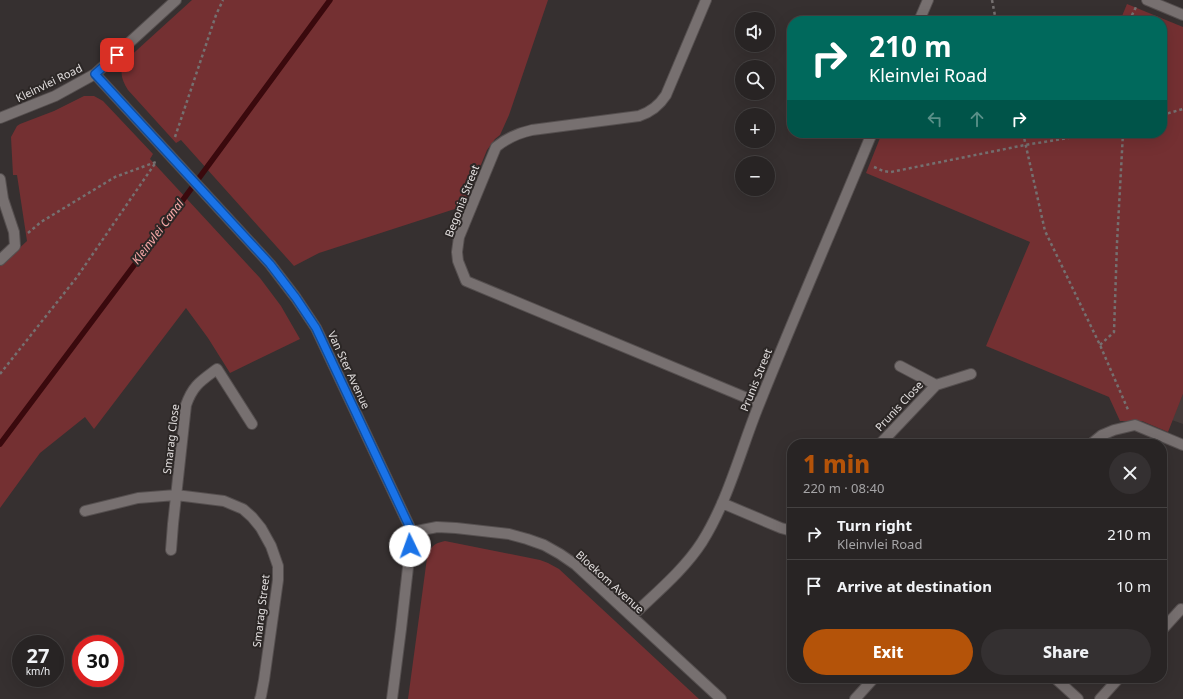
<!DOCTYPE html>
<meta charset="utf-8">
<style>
:root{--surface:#282424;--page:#343031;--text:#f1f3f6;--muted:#a5a4a6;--line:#444141;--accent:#b45309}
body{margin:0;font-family:"Noto Sans",sans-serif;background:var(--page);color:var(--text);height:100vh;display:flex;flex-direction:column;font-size:15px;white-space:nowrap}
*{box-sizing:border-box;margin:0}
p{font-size:13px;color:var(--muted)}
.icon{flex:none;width:22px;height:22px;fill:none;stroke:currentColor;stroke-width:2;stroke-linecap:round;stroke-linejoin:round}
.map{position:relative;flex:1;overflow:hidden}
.sheet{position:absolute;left:787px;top:439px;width:380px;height:244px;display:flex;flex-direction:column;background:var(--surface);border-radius:16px;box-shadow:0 4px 16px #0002,0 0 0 1px var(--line)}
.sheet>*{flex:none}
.top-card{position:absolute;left:787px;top:16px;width:380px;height:122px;border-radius:16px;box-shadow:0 4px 16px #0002,0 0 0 1px var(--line);background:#00695c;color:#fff;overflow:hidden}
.fabs{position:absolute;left:735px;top:12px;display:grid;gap:8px}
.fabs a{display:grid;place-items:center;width:40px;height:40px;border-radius:50%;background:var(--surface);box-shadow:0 4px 16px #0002,0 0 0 1px var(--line);font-size:20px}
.speed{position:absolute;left:12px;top:635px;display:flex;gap:8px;font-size:20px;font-weight:700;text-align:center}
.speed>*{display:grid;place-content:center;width:52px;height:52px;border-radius:50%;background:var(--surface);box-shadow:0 4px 16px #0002,0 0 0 1px var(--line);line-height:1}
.speed small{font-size:10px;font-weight:400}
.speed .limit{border:6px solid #d22;background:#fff;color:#111}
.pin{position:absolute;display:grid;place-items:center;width:34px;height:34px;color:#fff;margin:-17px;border-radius:8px;box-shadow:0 2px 6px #0006}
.me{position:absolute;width:44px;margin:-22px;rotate:357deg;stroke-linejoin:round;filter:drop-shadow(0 0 3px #0008)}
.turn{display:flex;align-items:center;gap:14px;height:84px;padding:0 16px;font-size:18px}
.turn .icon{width:52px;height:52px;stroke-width:2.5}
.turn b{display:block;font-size:28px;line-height:34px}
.lanes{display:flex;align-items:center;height:38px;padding:0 16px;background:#0003;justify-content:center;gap:20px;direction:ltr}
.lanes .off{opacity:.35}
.round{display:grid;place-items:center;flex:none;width:42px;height:42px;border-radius:21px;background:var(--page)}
.head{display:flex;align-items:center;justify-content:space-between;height:68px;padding:0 16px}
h1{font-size:24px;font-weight:800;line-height:30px;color:var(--accent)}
.primary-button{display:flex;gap:8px;margin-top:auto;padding:8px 16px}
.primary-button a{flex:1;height:46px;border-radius:24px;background:var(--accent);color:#fff;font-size:16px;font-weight:800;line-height:46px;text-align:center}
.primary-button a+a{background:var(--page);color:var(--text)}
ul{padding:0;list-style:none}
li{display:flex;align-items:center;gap:12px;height:52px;padding:0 16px;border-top:1px solid var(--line)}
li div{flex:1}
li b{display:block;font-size:15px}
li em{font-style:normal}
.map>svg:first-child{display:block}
.built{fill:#463b3a}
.green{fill:#743032}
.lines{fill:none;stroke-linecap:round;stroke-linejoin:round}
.stream{stroke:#3a090d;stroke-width:5.5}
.minor-casing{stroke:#554f4f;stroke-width:12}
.path{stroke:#757070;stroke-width:2.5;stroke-dasharray:3 3;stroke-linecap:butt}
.minor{stroke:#777070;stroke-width:10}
.route-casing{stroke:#114b97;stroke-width:10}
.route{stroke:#1a73e8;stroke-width:7}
.labels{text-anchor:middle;stroke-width:4;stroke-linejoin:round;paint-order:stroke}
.street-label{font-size:11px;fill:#e2dede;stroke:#2c2726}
.water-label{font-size:12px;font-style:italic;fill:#f7a8a7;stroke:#2c2726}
</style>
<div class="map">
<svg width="1183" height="699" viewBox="0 0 1183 699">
<rect width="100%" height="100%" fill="#363030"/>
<path class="built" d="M1183,394v30l-11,-4z"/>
<path class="green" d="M192,0h356l-39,115 -9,20 -5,4 -8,11 -23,56 -145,47 -25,13 -113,-126 -5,3 -48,-53c-6,-10 -10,-19 -2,-30z
M1127,4l56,23v367l-15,38 -26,-11h-22l-11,-24 -123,-51 44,-104 -164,-69 16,-40h280v-112h-42z
M84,96h10l9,5 50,53 -3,5 110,119 21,28 19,33 -70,34 -22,-35 -22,-30 -92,121 -9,-12 -45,36 -40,55v-242l27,-25 -10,-66h-4l-2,-38 6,-11 3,-2 34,-13z
M445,541l95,19 8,3 11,6 140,130h-291l19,-141c2,-10 7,-15 18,-17z"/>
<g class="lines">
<path class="stream" d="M0,444l174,-232 156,-212"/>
<g class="minor-casing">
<path id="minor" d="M706,0l-40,95c-7,11 -15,17 -27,21l-107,14c-14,3 -25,8 -36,17l-37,90 -2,15 1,9 8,20 293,122
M1147,0l36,15
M919,21l9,-21
M95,74l175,190 26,34 20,30 96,204 -11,97 -9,70
M0,118l55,-22 40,-22 81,-74
M0,179l3,20 11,33 1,14 -15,14
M900,366l36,19
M880,444l56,-59 35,-11
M1091,444l11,-9 12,-5 21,-5 48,20
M722,503l59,25 11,3
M85,511l53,-13 38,-3 48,6 19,8 9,8 9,11 10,18 7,20v14l-14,100 -3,16 -1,3
M412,532l25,-5 19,1 53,6 18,5 17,6 16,9 16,11 145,134
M171,550l2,-26 13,-119c7,-20 15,-24 31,-36l35,55
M632,616c24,-23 52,-46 70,-74 27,-43 39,-94 58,-140 36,-90 75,-179 112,-269
M1162,630l19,-21
M1055,678l23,21
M855,699l19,-21
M1100,699l19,-21"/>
</g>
<path class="path" d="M992,0l4,21
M1130,21l1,-4 5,-10
M1162,115l21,-6
M1023,133l22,98 55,114 29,67
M175,137l41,-122 7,-15
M874,167l9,4 8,1 134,-27 56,-9 13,-3
M28,233l13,-11 74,-45 41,-15
M1100,345l14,-13 3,-89 6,-110
M0,374l77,-97 79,-115"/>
<use href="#minor" class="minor"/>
</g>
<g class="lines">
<g class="route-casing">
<path id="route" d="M117,55l-22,19 175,190 26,34 20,30 96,204 -2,14"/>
</g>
<use href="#route" class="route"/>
</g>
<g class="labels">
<g class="street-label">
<text transform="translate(49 83) rotate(-26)" y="4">Kleinvlei Road</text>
<text transform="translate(462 201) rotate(-69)" y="4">Begonia Street</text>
<text transform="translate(349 370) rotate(65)" y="4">Van Ster Avenue</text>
<text transform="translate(756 380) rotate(-68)" y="4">Prunis Street</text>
<text transform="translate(899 406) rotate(-47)" y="4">Prunis Close</text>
<text transform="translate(171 439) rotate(-83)" y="4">Smarag Close</text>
<text transform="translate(610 582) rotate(42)" y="4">Bloekom Avenue</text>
<text transform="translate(261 611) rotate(-83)" y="4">Smarag Street</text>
</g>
<g class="water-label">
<text transform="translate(158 232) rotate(-53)" y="4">Kleinvlei Canal</text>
</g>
</g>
</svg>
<div class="fabs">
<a><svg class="icon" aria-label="sound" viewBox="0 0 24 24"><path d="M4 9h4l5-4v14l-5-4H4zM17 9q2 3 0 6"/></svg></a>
<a><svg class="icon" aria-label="search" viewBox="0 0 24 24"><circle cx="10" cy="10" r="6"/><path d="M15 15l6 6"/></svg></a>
<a>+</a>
<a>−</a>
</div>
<div class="speed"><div>27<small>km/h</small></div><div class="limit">30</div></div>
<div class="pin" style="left:117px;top:55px;background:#d93025"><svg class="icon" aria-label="arrive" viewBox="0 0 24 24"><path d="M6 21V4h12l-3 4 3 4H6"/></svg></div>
<svg class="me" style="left:410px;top:546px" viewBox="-20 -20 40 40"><circle r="19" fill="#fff"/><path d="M0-13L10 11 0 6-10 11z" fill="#1a73e8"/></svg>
<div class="top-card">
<div class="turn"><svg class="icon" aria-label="right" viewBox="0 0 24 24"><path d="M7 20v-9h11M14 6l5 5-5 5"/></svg><div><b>210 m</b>Kleinvlei Road</div></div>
<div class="lanes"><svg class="icon off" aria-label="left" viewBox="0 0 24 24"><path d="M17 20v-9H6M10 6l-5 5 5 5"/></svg><svg class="icon off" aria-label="ahead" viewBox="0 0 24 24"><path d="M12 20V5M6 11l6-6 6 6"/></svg><svg class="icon" aria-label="right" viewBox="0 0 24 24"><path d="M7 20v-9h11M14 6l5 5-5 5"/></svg></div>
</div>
<section class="sheet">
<div class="head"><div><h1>1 min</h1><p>220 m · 08:40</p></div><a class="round"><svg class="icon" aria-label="close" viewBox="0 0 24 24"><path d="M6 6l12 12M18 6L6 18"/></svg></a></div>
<ul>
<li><svg class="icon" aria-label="right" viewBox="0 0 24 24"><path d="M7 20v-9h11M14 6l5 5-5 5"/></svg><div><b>Turn right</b><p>Kleinvlei Road</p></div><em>210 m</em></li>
<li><svg class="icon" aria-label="arrive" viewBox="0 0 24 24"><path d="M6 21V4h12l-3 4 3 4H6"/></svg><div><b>Arrive at destination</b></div><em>10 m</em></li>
</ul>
<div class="primary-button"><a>Exit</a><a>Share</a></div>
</section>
</div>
